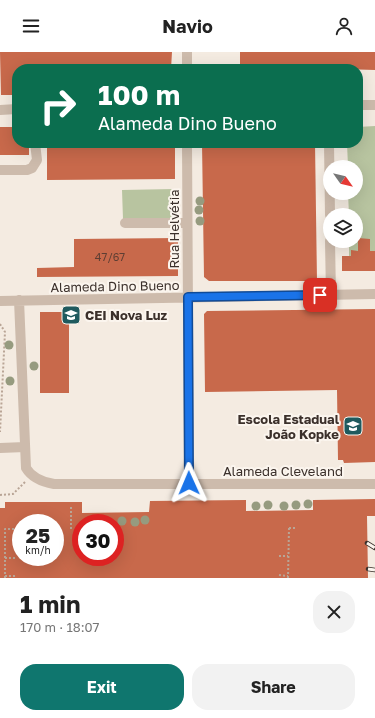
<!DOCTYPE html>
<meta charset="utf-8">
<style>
:root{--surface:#fff;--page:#f2f2f2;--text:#222;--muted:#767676;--accent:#0f766e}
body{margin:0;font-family:"Golos Text",sans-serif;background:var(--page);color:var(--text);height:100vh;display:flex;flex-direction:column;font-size:15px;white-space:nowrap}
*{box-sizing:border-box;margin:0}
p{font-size:13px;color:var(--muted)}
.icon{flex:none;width:22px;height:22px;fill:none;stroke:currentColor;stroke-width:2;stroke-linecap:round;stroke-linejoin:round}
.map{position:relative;height:526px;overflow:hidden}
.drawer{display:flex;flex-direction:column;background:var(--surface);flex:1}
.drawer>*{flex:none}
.banner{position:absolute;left:12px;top:12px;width:351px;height:84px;border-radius:16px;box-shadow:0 4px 16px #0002;background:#0b6e4f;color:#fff;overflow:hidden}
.needle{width:26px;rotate:124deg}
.controls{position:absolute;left:323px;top:108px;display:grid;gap:8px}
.controls a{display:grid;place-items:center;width:40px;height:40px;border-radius:50%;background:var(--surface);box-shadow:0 4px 16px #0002;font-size:20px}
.speed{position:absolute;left:12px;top:462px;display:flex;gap:8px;font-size:20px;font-weight:700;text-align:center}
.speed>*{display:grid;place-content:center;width:52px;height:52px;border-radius:50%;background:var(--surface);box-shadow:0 4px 16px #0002;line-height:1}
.speed small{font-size:10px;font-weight:400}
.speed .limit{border:6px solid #d22;background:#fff;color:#111}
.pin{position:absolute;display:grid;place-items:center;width:34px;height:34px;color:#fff;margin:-17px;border-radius:8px;box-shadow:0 2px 6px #0006}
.me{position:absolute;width:44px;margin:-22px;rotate:359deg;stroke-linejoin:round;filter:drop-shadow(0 0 3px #0008)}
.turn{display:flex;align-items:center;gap:14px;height:84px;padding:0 20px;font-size:18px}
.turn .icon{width:52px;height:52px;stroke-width:2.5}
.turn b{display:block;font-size:28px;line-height:34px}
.round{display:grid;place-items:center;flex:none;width:42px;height:42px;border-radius:16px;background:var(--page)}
.summary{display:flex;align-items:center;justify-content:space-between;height:68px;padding:0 20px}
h1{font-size:24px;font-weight:700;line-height:30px}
.cta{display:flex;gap:8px;margin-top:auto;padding:8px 20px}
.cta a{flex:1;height:46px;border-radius:16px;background:var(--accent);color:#fff;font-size:16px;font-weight:700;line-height:46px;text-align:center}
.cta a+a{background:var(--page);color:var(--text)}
header{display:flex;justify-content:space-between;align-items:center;height:52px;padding:0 20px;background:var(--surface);font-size:18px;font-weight:700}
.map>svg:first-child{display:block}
.green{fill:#b8c4a0}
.building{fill:#c8694b;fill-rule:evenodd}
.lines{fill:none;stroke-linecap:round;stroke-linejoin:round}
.path{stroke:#b9a596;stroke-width:2;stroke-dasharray:2 2;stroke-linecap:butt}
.minor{stroke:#cdbbac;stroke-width:10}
.rail-casing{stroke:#3b302b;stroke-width:4.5}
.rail{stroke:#fbf5ee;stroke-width:3;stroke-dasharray:9;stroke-linecap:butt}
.path-bridge{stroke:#b9a596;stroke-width:2;stroke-dasharray:2 2;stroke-linecap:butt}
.tree{fill:#969b7f}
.route-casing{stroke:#114b97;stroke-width:10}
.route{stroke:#1a73e8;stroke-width:7}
.labels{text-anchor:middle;stroke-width:4;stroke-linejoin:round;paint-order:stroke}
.number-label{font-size:11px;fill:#5e3e33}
.street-label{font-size:13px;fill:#3b302b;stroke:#fbf5ee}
.poi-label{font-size:13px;font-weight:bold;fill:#3b302b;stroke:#fbf5ee;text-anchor:start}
</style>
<header><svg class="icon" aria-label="menu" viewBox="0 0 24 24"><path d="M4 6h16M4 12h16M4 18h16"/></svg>Navio<svg class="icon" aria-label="person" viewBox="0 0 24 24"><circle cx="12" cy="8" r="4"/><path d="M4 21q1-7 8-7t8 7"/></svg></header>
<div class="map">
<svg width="375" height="526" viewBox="0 0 375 526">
<rect width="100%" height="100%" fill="#f4ebe1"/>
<path class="green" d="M375,74v142l-26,-1v-26h7v-26h-7l-1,-22h8v-26h-8l-1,-24h11v-16z
M174,137v29l-51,1 -1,-29z"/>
<path class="building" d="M0,0h172l-1,17h-154v26h-16z
M240,0h135v18l-33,-1v-2l-102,2z
M0,75h17v16h12v12h-29z
M62,91h40v3h32v-3h41v36l-128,1v-33h15z
M202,91h113l2,138h-108l-5,-4z
M178,186v38l-141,1v-9l37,-1v-28z
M358,186l12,1v12h5v20h-33v-15h9v-6l7,1z
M375,257v153l-31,1 -1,-3h-5l-1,-70 -132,2 -1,-78 3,-3z
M40,260h29v81h-29z
M375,447v17h-8l1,62h-368v-70h5v-6h77v11l67,-1 1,-11 96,-1v11l67,-1v-10zM21,471h34v34h-34zM81,471h34v34h-34z"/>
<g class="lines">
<path class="path" d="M0,272l5,8 -5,100
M0,443l13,-1 12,-12
M71,455v22
M289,476h8
M279,504h9
M5,506h10
M279,523l9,1
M5,524h10
M5,526v-49h13"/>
<path class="minor" d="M187,0v17
M358,53h17
M0,58l17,-1
M187,91l2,340
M329,91l1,72
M0,118h27l5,-2 5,-8 -2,-17
M125,171h62
M330,189l1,54
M19,248l7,168c6,10 16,14 28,16h321
M0,249l375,-7
M0,396l25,-1"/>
<g class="rail-casing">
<path id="rail" d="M367,491l8,5
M368,517l7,1"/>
</g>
<use href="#rail" class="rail"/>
<path class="path-bridge" d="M288,526l1,-50"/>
</g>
<g class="tree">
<circle cx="200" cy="149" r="4.5"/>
<circle cx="199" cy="158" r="4.5"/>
<circle cx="200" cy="169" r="4.5"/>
<circle cx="9" cy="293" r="4.5"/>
<circle cx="34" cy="314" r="4.5"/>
<circle cx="10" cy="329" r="4.5"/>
<circle cx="308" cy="452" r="4.5"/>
<circle cx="268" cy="453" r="4.5"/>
<circle cx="296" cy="453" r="4.5"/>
<circle cx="256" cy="454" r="4.5"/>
<circle cx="284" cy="454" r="4.5"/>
<circle cx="145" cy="468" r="4.5"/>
<circle cx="122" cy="469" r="4.5"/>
<circle cx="135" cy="470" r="4.5"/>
</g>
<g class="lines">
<g class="route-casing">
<path id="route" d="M189,431l-1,-186 132,-2"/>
</g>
<use href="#route" class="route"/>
</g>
<defs>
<g id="school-square" transform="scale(1)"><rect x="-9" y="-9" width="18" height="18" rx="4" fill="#1f5a5e" stroke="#fbf5ee"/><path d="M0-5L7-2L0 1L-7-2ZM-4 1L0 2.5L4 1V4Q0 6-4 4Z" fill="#fff"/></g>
</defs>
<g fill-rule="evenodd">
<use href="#school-square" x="71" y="263"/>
<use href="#school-square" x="353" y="374"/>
</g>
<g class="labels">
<g class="number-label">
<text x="110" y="209">47/67</text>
</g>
<g class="street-label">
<text transform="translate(174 177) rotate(-90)" y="5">Rua Helvétia</text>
<text transform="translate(115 234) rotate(-1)" y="5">Alameda Dino Bueno</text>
<text x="283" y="424">Alameda Cleveland</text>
</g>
<g class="poi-label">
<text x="85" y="268">CEI Nova Luz</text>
<text x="339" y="372" text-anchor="end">Escola Estadual<tspan x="339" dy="15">João Kopke</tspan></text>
</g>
</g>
</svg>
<div class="controls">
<a><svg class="needle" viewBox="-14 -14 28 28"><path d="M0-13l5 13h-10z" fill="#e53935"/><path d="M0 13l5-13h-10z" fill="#767676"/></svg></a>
<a><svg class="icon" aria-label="layers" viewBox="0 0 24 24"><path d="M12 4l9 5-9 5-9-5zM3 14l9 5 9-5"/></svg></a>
</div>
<div class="speed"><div>25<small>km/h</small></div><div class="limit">30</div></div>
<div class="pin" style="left:320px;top:243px;background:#d93025"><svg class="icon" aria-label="arrive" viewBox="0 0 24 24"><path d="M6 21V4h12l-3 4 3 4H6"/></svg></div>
<svg class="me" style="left:189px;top:431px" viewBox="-20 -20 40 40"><path d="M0-17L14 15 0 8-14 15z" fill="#1a73e8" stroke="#fff" stroke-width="4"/></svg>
<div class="banner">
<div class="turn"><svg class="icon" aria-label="right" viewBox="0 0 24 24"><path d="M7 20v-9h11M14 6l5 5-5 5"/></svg><div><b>100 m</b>Alameda Dino Bueno</div></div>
</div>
</div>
<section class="drawer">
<div class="summary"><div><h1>1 min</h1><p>170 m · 18:07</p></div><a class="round"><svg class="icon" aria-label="close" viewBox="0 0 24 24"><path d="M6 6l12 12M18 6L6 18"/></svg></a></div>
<div class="cta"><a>Exit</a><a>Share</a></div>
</section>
